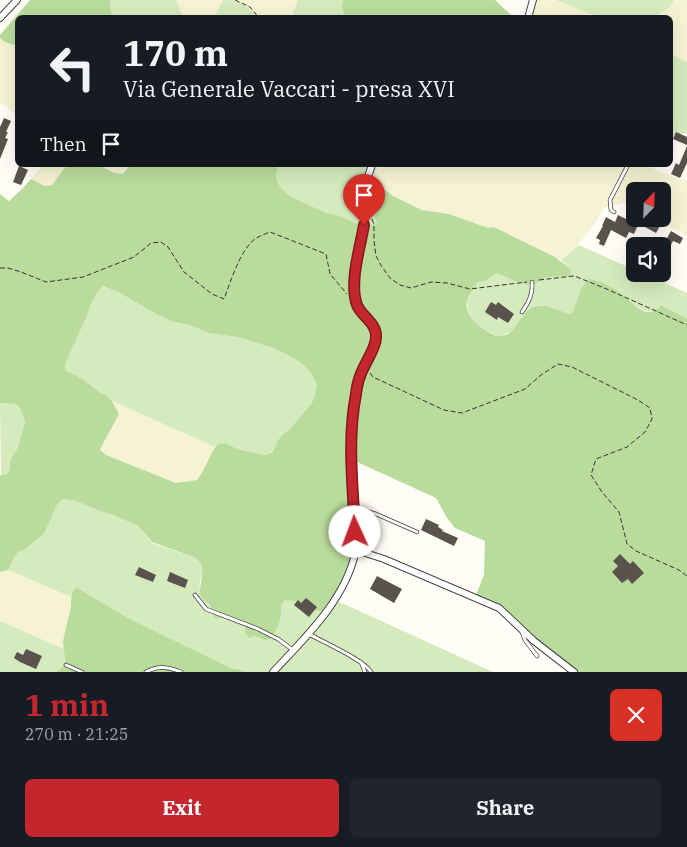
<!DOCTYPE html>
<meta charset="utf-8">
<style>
:root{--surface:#171b24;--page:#20242c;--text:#f1f3f6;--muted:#9ea1a6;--accent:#c4262e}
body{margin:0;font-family:"IBM Plex Serif",serif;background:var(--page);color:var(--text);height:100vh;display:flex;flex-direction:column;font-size:19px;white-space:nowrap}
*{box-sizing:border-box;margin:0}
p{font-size:16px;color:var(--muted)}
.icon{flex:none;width:28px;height:28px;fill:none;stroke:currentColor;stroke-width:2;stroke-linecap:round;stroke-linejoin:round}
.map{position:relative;height:672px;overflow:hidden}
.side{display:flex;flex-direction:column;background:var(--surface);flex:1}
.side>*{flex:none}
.guide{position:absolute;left:15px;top:15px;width:658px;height:152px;border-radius:8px;box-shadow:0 5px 20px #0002;background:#171b24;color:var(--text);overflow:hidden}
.needle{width:32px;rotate:23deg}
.tools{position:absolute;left:626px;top:182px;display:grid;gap:10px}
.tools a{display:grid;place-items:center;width:45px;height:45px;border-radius:8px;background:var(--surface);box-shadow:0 5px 20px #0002;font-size:25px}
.pin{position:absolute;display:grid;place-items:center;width:42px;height:42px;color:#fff;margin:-51px -21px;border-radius:50% 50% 50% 0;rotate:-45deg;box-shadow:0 0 5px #0007}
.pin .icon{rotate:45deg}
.me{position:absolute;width:55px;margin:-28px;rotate:358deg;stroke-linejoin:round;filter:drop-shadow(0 0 4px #0008)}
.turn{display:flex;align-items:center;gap:18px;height:105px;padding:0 25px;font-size:22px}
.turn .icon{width:65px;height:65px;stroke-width:2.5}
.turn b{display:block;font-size:35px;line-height:42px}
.then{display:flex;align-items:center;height:48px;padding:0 25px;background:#0003;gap:10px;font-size:19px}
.round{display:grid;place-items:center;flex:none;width:52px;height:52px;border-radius:8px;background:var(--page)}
.head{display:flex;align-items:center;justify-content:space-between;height:85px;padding:0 25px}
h1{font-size:30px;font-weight:700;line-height:38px;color:var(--accent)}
.button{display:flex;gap:10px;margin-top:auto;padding:10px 25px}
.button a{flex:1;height:58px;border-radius:8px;background:var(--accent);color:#fff;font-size:20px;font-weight:700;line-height:58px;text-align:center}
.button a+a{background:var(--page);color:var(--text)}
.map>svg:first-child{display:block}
.farmland{fill:#f6f3d4}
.green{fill:#d5ebbd}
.forest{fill:#b9dc9c;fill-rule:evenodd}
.building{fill:#5a524d}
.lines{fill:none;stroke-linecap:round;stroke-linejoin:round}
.lane-casing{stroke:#444;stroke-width:4.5}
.street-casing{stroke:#444;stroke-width:8}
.path{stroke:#333;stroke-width:1;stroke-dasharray:5 2.5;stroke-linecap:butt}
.lane{stroke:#fff;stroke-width:3}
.street{stroke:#fff;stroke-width:6}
.route-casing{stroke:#7f191e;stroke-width:12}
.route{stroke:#c4262e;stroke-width:9}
</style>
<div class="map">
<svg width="687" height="672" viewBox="0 0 687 672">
<rect width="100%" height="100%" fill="#fffdf5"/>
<path class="farmland" d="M176,0h47l-8,18 -32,-1z
M235,0h63l-7,18 -33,-1 -11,-11z
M536,0h20l45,17 -69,1z
M674,0h13v62l-17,-8v-36h-16l16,-11z
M0,38l5,4 12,4v70l-17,-14z
M43,165h24l-15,20 -7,1 -14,-7z
M98,165h32l-7,9 -8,-1z
M381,165h263l36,14 7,1v56l-25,-12 -9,-5h9v-28h-27v17l-10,-6 -22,6 -5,11 -20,26h1l-18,15 -67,-33 -6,1 -39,-14 -26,-4 -30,-14 -12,-9 -6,-3 -2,-9z
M112,401l103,46 -14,28 -4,5 -21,3 -70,-28 -6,-5 6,-13 4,-5 6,-25z
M8,570l63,27v9l-8,35 1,8 -64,-28v-49z"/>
<path class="green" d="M110,0h66l7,17h-70v-1l-3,-6z
M223,0c19,0 23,5 35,17h-43z
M298,0h45l-1,7 3,10 -54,1z
M556,0h118l-4,7 -16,10 -53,1z
M670,54l17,8v71l-17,3z
M276,165h92l10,4 -5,6 2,9c-9,11 -4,27 2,40l-13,3 -24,-11 -14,-3 -36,-17 -10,-9 -3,-6 -1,-7 2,-6z
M579,245l56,25v4h9l43,19v26l-26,-14c-1,1 -6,6 -6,6 -9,4 -24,-8 -29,-14l-47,-2 -1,6 -7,13 -7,-1 -12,-6 -13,-2 -13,7 -4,5 -8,13 -13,6 -7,-1 -17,-10 -5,-5 -4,-6 -1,-14 11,-18 7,-1 12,-8 38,11 12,-7 22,-1 3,-6 -11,-10z
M101,286l19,7 36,21 18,8 15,3 20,8 34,5 7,3 20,6 18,8 13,8 10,10 6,12 -3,13 -3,6 -23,27 -5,3 -5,6 -6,11 -5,4 -8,-1 -22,-5 -11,-6 -8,1 -3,3 -103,-46 -23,-17 -23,-13 -1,-7 22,-48c3,-12 8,-20 14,-30z
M0,403l15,1 5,4 5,13 -7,26 -8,14v8l-3,5 -6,1z
M63,499l13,2 24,10 13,4 25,11 14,17 44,15c13,14 1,19 4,32 1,4 3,9 5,12l5,3 4,13h13l55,-6 -1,-7 4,-5h7l17,8 21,-4 1,-6 162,74h-248l-7,-3 -7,-1 -103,-50 -52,-31 -4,6 -1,4 -63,-27 6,-12 4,-6 6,-2 20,-16 14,-31z
M0,621l64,28c1,11 2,15 -8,23h-56z"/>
<path class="forest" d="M30,0h80v10l3,6v2h-95l-1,28 -12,-4 -5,-4v-3z
M343,0h152l18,17h-168l-3,-10z
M67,165h31l17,8 8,1 7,-9 6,1 1,-1h139l2,2 -2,7 1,7 3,6 10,9 36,17 14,3 24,11 13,-4c-6,-12 -11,-28 -2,-39l6,3 12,9 29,14 27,4 39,14 6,-1 61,30 17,13 -3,6 -22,1 -12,7 -7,1 -6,-1 -25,-11 -12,8 -7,1c-3,5 -6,9 -9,14 -7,13 2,25 13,32 5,3 11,8 17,8 20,0 19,-26 38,-30 11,-3 23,6 34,8 8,-12 7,-27 19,-35 13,2 25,10 35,18 7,5 13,13 22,15 7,1 10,-3 14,-7l26,14v353h-111l1,-2 -49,-38 -24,-25 -28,-12 8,-20 1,-34 -30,-13 -8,-10 -11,-20 -79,-36 -8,-1 4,91 -8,24 -10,19 -4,3 -3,13c-15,3 -28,-12 -43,-11l-4,5c2,12 -4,29 -14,36l-12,-5 -6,2 -4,-6v-7l-18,-7h-13l-4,-13c-18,-10 -6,-21 -8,-36 0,-4 -3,-8 -6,-11l-44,-16 -14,-16 -25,-11 -13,-4 -24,-10 -13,-2 -5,4 -14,31 -20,16 -6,2 -4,6 -6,12 -8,2v-97l7,-1 3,-5v-8l8,-14 7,-26 -5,-13 -5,-4 -15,-1v-209l9,7 15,-14 7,-8 14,7 7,-1zM102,286l18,7 36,21 18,8 15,3 20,8 34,5 7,3 20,6 18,8 13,8 10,10 6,12 -3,13 -3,6 -23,27 -5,3 -5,6 -6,12 -5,3 -8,-1 -22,-5 -11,-6 -8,1c-9,10 -12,25 -21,36l-21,3 -70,-28 -6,-5c6,-13 13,-24 19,-36l-7,-13 -5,-5 -6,-3 -12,-9 -12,-8 -11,-5 -1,-7 22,-48c3,-12 8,-20 15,-30z
M76,587l52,31 103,50 7,1 7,3h-189l6,-5 3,-6 -2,-20 8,-35v-6l1,-7z"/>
<path class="building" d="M4,118l7,3 -5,11h2l-3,6 3,1 -8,20v-32z
M676,132l11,5v8l-14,-6z
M687,146v17l-7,15 -9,-4 5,-11 3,2z
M19,166l9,4 -7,15 -8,-3z
M618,215l20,10 -4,9 -5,-2 -3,6 -15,-8 -7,16 -5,-2 1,-4 -4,-2 7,-12h-1l4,-9 9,5z
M649,219l12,5 -5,9 -11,-6z
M671,231l12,7 -3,6 -7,-3 -11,21v-15z
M491,302l5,3 2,-3 16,12 -6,9 -10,-6 -1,3 -12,-8z
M426,519l13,6 -1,2 5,3 -1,1 16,7 -4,8 -33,-16z
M620,554l10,10 3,-3 11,12 -12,11 -4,-5 -6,4 -10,-11 6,-6 -5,-5z
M139,567l17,8 -3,7 -18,-7z
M170,572l18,8 -3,8 -18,-7z
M377,576l25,13 -8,14 -24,-14z
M306,598l11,9 -8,10 -15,-12 4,-5 3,3z
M26,649l16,7 -6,13 -16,-7 -6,-4 3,-6 6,3z"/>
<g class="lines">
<g class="lane-casing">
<path id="lane" d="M614,212l-3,-2 -1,-10 18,-35
M522,312c7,-10 11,-18 10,-30
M355,508l21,6 41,18
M195,595l11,14 52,20 20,10 15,11
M522,632l3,8 12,16
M309,634c14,8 55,26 62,38
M361,662l4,10
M66,665l16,7
M146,672c12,-7 22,-5 35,0"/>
</g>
<g class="street-casing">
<path id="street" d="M0,18l17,-18
M528,18l5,-18
M356,550l28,9 115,49 35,33 40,31
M273,672c33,-35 73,-73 83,-122 -1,-22 -2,-43 -3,-65 -2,-25 -4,-50 0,-75 2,-13 4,-25 8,-37 4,-11 17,-27 16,-39 -2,-13 -17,-19 -20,-31 -7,-26 4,-53 7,-79 3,-21 -1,-38 8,-59"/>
</g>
<path class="path" d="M235,0l15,7 9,11
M372,219l2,5v17l2,15 6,11 8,11 10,7 11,3 20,-6 16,1 23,6 57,-7
M0,268h8l13,4 25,10 37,-5 51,-20 17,-14 10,-1 7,5 16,25 28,22 12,5c7,-18 16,-49 31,-60 4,-3 10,-5 15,-7l56,22 4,20 17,20
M539,280l34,-4 4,1 32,13 78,35
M370,373l3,4 71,33 18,3 63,-24 16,-14 17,-11 14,3 66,33 12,8 2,11 -7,13 -18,15 -31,12 -5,16 11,17 17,20 8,32 9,7 43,19 8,6"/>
<use href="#lane" class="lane"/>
<use href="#street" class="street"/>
</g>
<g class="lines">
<g class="route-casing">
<path id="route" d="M355,532c-2,-46 -8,-92 1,-138 1,-10 4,-20 9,-29 4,-9 11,-18 11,-28 1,-14 -15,-21 -19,-32 -8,-22 3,-57 7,-80"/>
</g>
<use href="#route" class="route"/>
</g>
</svg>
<div class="tools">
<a><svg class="needle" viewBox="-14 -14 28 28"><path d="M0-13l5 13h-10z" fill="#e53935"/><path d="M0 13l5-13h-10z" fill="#9ea1a6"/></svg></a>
<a><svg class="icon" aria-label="sound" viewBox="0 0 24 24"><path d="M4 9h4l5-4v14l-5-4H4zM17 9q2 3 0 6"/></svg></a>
</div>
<div class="pin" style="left:364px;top:225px;background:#d93025"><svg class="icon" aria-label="arrive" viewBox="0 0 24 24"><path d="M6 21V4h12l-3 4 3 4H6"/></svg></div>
<svg class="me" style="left:355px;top:532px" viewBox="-20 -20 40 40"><circle r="19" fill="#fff"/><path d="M0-13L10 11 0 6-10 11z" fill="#c4262e"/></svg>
<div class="guide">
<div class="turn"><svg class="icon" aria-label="left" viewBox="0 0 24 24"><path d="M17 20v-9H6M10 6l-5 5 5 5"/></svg><div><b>170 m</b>Via Generale Vaccari - presa XVI</div></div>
<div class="then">Then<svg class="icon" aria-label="arrive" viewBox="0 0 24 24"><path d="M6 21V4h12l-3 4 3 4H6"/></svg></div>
</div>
</div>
<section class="side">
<div class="head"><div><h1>1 min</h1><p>270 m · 21:25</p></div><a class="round" style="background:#d93025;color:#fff"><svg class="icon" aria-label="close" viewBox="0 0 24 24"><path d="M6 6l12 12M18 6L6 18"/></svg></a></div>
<div class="button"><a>Exit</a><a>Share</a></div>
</section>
